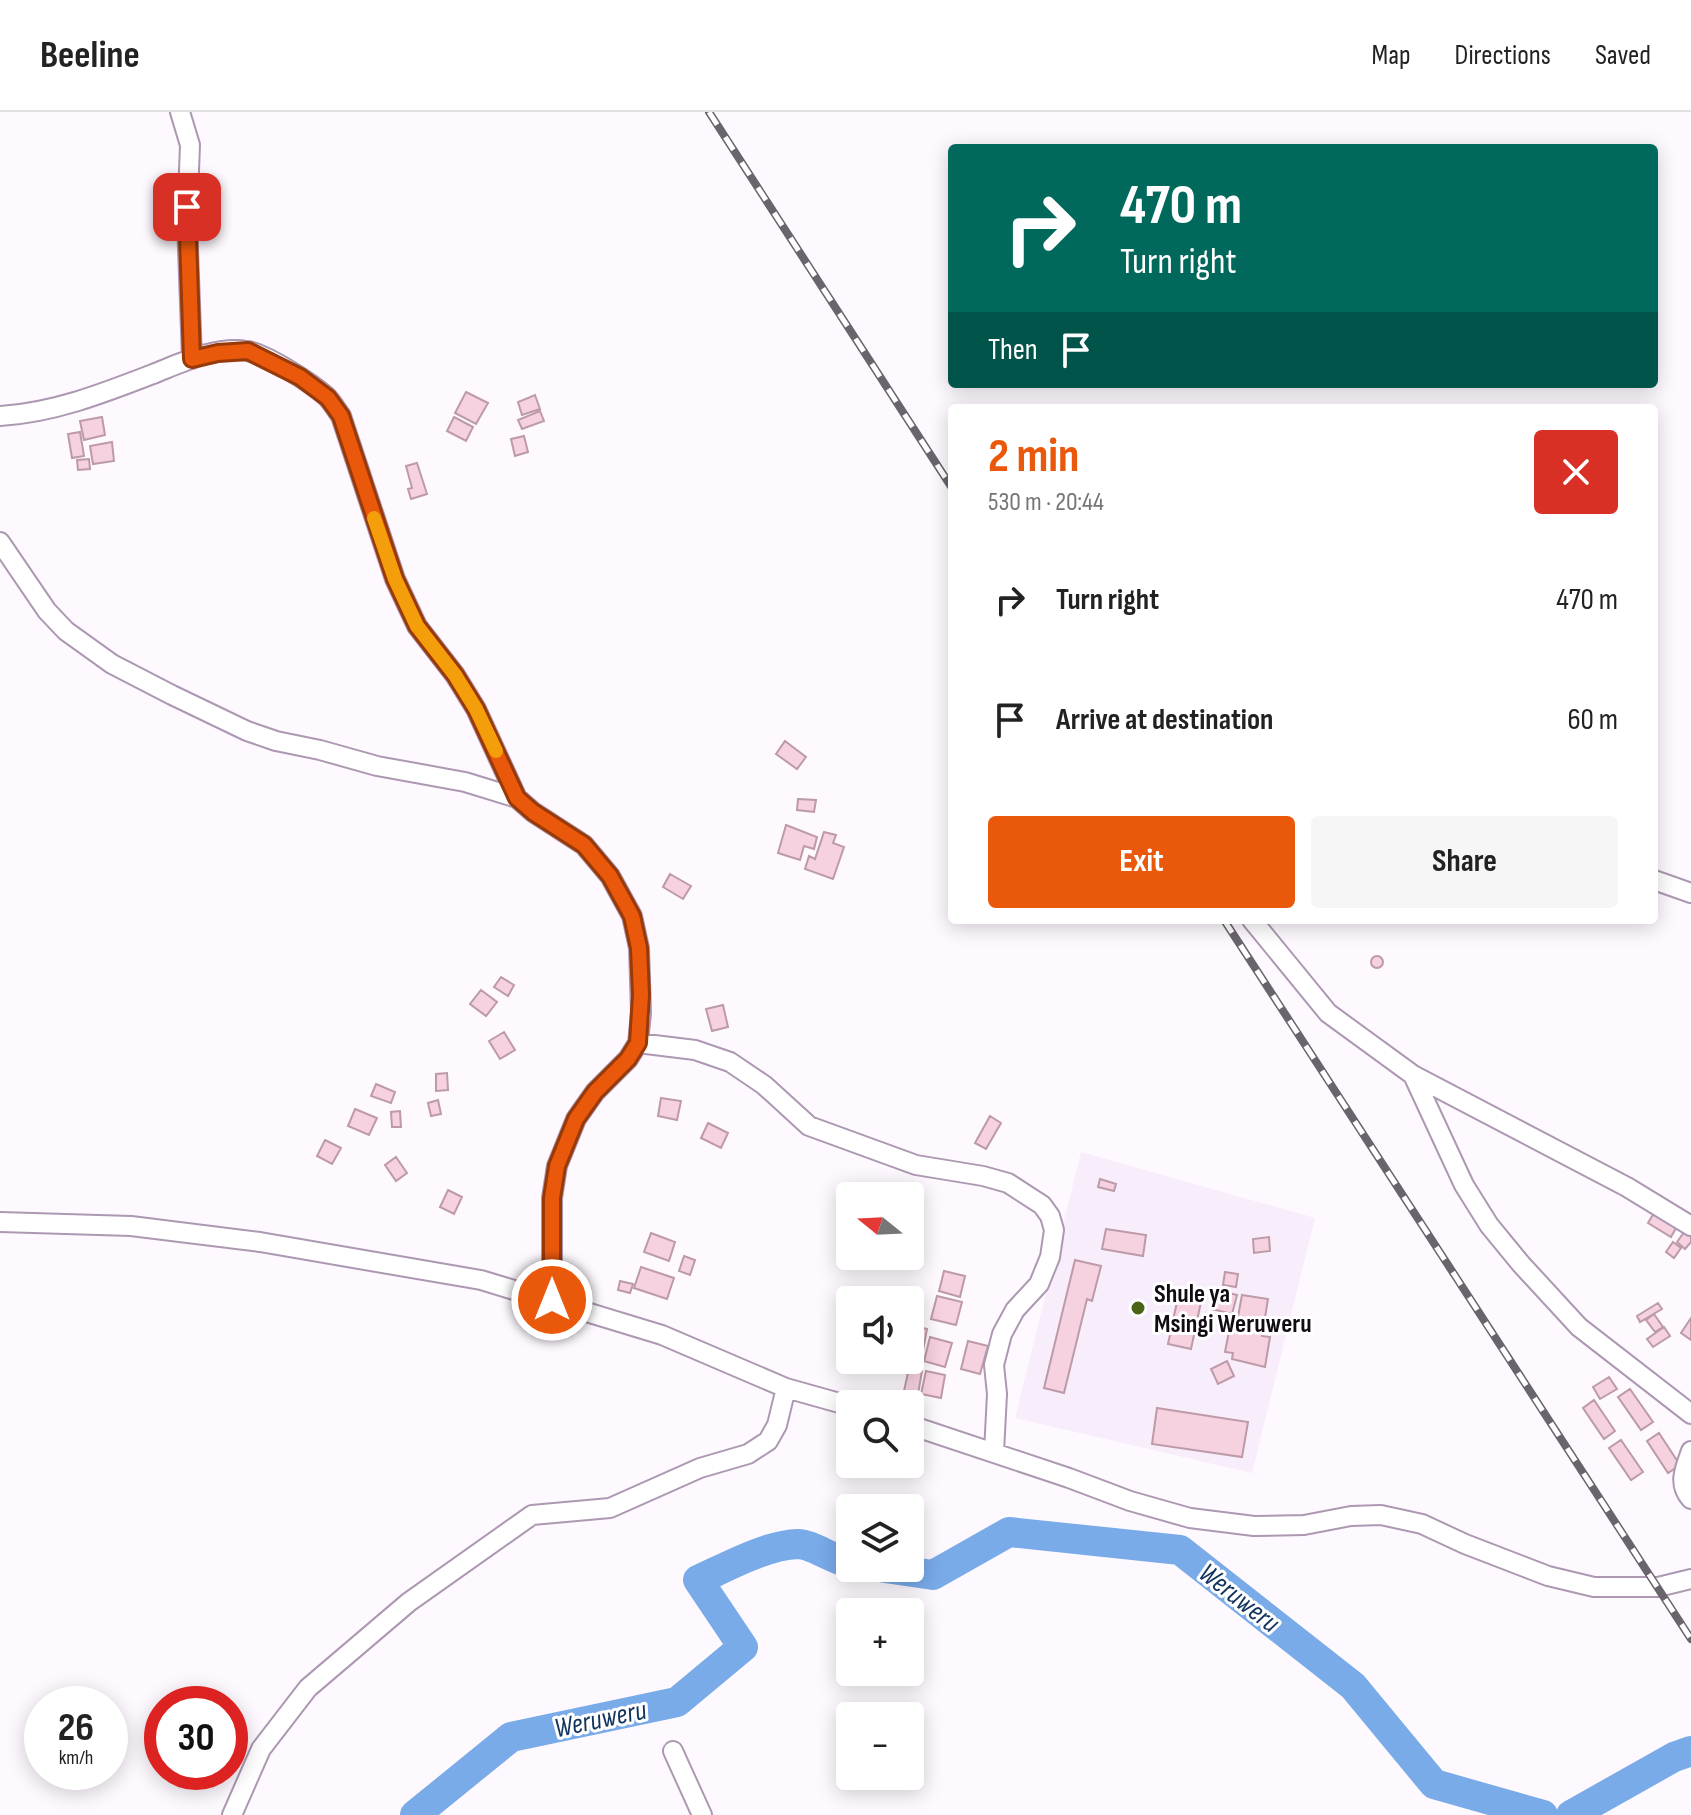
<!DOCTYPE html>
<meta charset="utf-8">
<style>
:root{--surface:#fff;--page:#f6f6f6;--text:#222;--muted:#767676;--line:#e0e0e0;--accent:#ea580c}
body{margin:0;font-family:"Sofia Sans Condensed",sans-serif;background:var(--page);color:var(--text);height:100vh;display:flex;flex-direction:column;font-size:30px;white-space:nowrap}
*{box-sizing:border-box;margin:0}
p{font-size:26px;color:var(--muted)}
.icon{flex:none;width:44px;height:44px;fill:none;stroke:currentColor;stroke-width:2;stroke-linecap:round;stroke-linejoin:round}
.map{position:relative;flex:1;overflow:hidden}
.drawer{position:absolute;left:948px;top:292px;width:710px;height:520px;display:flex;flex-direction:column;background:var(--surface);border-radius:8px;box-shadow:0 4px 20px #0003}
.drawer>*{flex:none}
.banner{position:absolute;left:948px;top:32px;width:710px;height:244px;border-radius:8px;box-shadow:0 4px 20px #0003;background:#00695c;color:#fff;overflow:hidden}
.needle{width:52px;rotate:288deg}
.tools{position:absolute;left:836px;top:1070px;display:grid;gap:16px}
.tools a{display:grid;place-items:center;width:88px;height:88px;border-radius:8px;background:var(--surface);box-shadow:0 4px 20px #0003;font-size:40px}
.speed{position:absolute;left:24px;top:1574px;display:flex;gap:16px;font-size:40px;font-weight:700;text-align:center}
.speed>*{display:grid;place-content:center;width:104px;height:104px;border-radius:50%;background:var(--surface);box-shadow:0 4px 20px #0003;line-height:1}
.speed small{font-size:20px;font-weight:400}
.speed .limit{border:12px solid #d22;background:#fff;color:#111}
.pin{position:absolute;display:grid;place-items:center;width:68px;height:68px;color:#fff;margin:-34px;border-radius:16px;box-shadow:0 4px 12px #0006}
.me{position:absolute;width:88px;margin:-44px;rotate:0deg;stroke-linejoin:round;filter:drop-shadow(0 0 6px #0008)}
.turn{display:flex;align-items:center;gap:28px;height:168px;padding:0 40px;font-size:36px}
.turn .icon{width:104px;height:104px;stroke-width:2.5}
.turn b{display:block;font-size:56px;line-height:68px}
.then{display:flex;align-items:center;height:76px;padding:0 40px;background:#0003;gap:16px;font-size:30px}
.round{display:grid;place-items:center;flex:none;width:84px;height:84px;border-radius:8px;background:var(--page)}
.headline{display:flex;align-items:center;justify-content:space-between;height:136px;padding:0 40px}
h1{font-size:48px;font-weight:700;line-height:60px;color:var(--accent)}
.cta{display:flex;gap:16px;margin-top:auto;padding:16px 40px}
.cta a{flex:1;height:92px;border-radius:8px;background:var(--accent);color:#fff;font-size:32px;font-weight:700;line-height:92px;text-align:center}
.cta a+a{background:var(--page);color:var(--text)}
ul{padding:0;list-style:none}
li{display:flex;align-items:center;gap:24px;height:120px;padding:0 40px}
li div{flex:1}
li b{display:block;font-size:30px}
li em{font-style:normal}
header{display:flex;align-items:center;gap:48px;box-sizing:border-box;height:112px;padding:0 40px;background:var(--surface);border-bottom:2px solid var(--line)}
header strong{font-size:38px}
nav{display:flex;gap:44px;margin-inline-start:auto;font-size:28px}
.map>svg:first-child{display:block}
.built{fill:#f8edfb}
.lines{fill:none;stroke-linecap:round;stroke-linejoin:round}
.river{stroke:#79abe9;stroke-width:30}
.building{fill:#f6d1df;stroke:#bd9aa7;stroke-width:2}
.minor-casing{stroke:#ad98b2;stroke-width:22}
.minor{stroke:#fff;stroke-width:18}
.rail-casing{stroke:#6a646c;stroke-width:8}
.rail{stroke:#fff;stroke-width:5;stroke-dasharray:15;stroke-linecap:butt}
.route-casing{stroke:#983908;stroke-width:20}
.route{stroke:#ea580c;stroke-width:14}
.slow{stroke:#f59e0b;stroke-width:14}
.poi-dot{fill:#4b6516;stroke:#fff;stroke-width:3}
.labels{text-anchor:middle;stroke-width:6;stroke-linejoin:round;paint-order:stroke}
.poi-label{font-size:26px;font-weight:bold;fill:#120b14;stroke:#fff;text-anchor:start}
.water-label{font-size:28px;font-style:italic;fill:#12345c;stroke:#fff}
</style>
<header>
<strong>Beeline</strong>
<nav><a>Map</a><a>Directions</a><a>Saved</a></nav>
</header>
<div class="map">
<svg width="1691" height="1703" viewBox="0 0 1691 1703">
<rect width="100%" height="100%" fill="#fef9ff"/>
<path class="built" d="M1081,1040l234,66 -63,255 -237,-55z"/>
<g class="lines">
<path class="river" d="M885,1456l48,7 76,-43 171,18 173,136 81,98 109,31
M415,1703l96,-78 166,-35 66,-55 -45,-67c29,-13 68,-35 100,-36 14,0 35,16 52,19
M1571,1703l103,-58 17,-6"/>
</g>
<path class="building" d="M466,280l22,11 -12,21 -21,-11z
M535,283l5,14 -18,6 -4,-13z
M540,299l4,10 -22,8 -4,-9z
M102,305l3,18 -21,5 -4,-19z
M454,305l19,10 -7,14 -19,-10z
M80,320l4,24 -12,2 -4,-24z
M524,324l4,16 -13,4 -4,-17z
M112,330l2,19 -21,3 -3,-18z
M89,347l1,10 -12,1 -1,-10z
M417,351l10,31 -16,5 -3,-10 4,-1 -6,-22z
M785,629l21,16 -9,12 -21,-15z
M798,687l18,1 -2,12 -17,-2z
M786,713l31,12 -3,12 -10,-3 -4,14 -22,-7z
M824,720l12,3 -3,8 11,4 -11,32 -28,-10 4,-13 6,3z
M670,762l21,12 -8,13 -20,-12z
M1371 850a6 6 0 1 1 12 0a6 6 0 1 1-12 0Z
M501,865l13,8 -6,11 -14,-9z
M481,878l16,12 -11,14 -16,-12z
M723,893l5,22 -16,4 -6,-22z
M504,920l11,18 -15,9 -11,-18z
M447,961l1,17 -12,1v-17z
M376,972l19,8 -4,11 -20,-7z
M661,986l20,3 -4,19 -19,-4z
M438,988l3,14 -10,2 -3,-13z
M355,997l22,9 -8,17 -21,-9z
M400,999l1,16h-9l-1,-15z
M990,1004l11,7 -15,26 -11,-6z
M708,1011l20,10 -7,15 -20,-10z
M325,1028l16,8 -9,16 -15,-8z
M396,1045l11,16 -11,8 -11,-16z
M1100,1067l16,5 -2,7 -16,-4z
M448,1078l14,7 -8,17 -14,-7z
M1657,1096l23,13 -9,16 -23,-14z
M846,1114l4,1v22l-9,-3z
M1687,1116l4,3v11l-6,7 -8,-7z
M1106,1117l40,6 -3,21 -41,-7z
M651,1121l24,9 -6,19 -25,-9z
M1269,1125l1,14 -16,2 -1,-14z
M1673,1130l8,6 -7,10 -8,-6z
M684,1144l11,4 -5,15 -11,-4z
M1075,1148l26,6 -9,35 -5,-2 -23,94 -20,-5z
M641,1155l33,11 -7,21 -33,-11z
M944,1159l21,5 -5,21 -21,-6z
M1225,1160l13,2 -2,13 -13,-2z
M620,1169l13,3 -3,9 -12,-3z
M1216,1178l21,5 -5,19 -20,-5z
M1242,1183l26,4 -6,37 8,1 -5,30 -33,-8 1,-6 -8,-1 6,-31 6,1z
M937,1184l25,6 -6,23 -25,-6z
M1178,1185l23,5 -10,47 -23,-5z
M1658,1191l4,6 -22,13 -3,-6z
M1654,1202l9,13 -8,5 -9,-12z
M1691,1206v22l-10,-7z
M911,1213l16,4 -6,32 -11,-2z
M1664,1215l6,9 -17,11 -6,-8z
M930,1225l22,6 -7,24 -21,-6z
M968,1229l20,5 -8,28 -19,-5z
M1227,1249l7,15 -16,8 -7,-15z
M909,1256l13,3 -4,23 -14,-3z
M926,1259l19,4 -4,23 -20,-4z
M1609,1265l8,12 -17,10 -7,-12z
M1630,1277l23,33 -12,8 -23,-33z
M1594,1288l21,31 -11,8 -21,-31z
M1157,1296l91,14 -6,35 -90,-13z
M1659,1321l21,32 -12,8 -21,-32z
M1621,1328l22,32 -12,8 -22,-32z"/>
<g class="lines">
<g class="minor-casing">
<path id="minor" d="M180,0l10,33 -3,77 5,137
M0,304c53,-3 104,-23 153,-42 28,-11 62,-28 94,-23 18,2 64,32 79,45 6,6 10,13 15,20l54,163 22,47 38,49 21,34 41,89 16,14 51,33 26,31 22,40 7,32 2,65 -3,30 -10,16 -33,33 -19,27 -19,47 -5,32v102
M0,430l47,69 19,20 46,33 60,31 75,36 29,10 44,9 57,16 88,16 52,16
M1654,768l37,13
M1252,808l76,93 85,62 51,110 25,40 32,39 58,63 112,87
M638,931l57,7 35,12 34,23 45,41 107,39 67,11 25,7 34,22 8,11 4,14 -4,27 -11,27 -24,26 -13,24 -8,31 3,29 -3,58
M1413,963l214,112 64,39
M0,1110l131,4 129,16 221,38 181,55 124,53 64,18
M910,1313l159,53 61,23 60,17 64,8 50,-1 47,-9 30,-1 41,9 43,20 83,32 46,11h64l33,-8
M1691,1339c-6,17 -14,33 0,48
M673,1639l29,64
M232,1703l29,-66 47,-61 101,-86 123,-87 78,-7 90,-40 48,-14 20,-13 9,-16 9,-37"/>
</g>
<use href="#minor" class="minor"/>
<g class="rail-casing">
<path id="rail" d="M709,0l243,376
M1224,808l467,719"/>
</g>
<use href="#rail" class="rail"/>
</g>
<g class="lines">
<g class="route-casing">
<path id="route" d="M187,95l5,152 26,-6 30,-2 52,26 28,21 13,18 54,163 22,47 38,49 21,34 41,89 16,14 51,33 26,31 22,40 7,32 2,47 -3,48 -10,16 -33,33 -19,27 -19,47 -5,32v102"/>
</g>
<use href="#route" class="route"/>
<path class="slow" d="M374,406l21,61 22,47 38,49 21,34 20,42"/>
</g>
<circle class="poi-dot" cx="1138" cy="1196" r="8"/>
<g class="labels">
<g class="poi-label">
<text x="1154" y="1190">Shule ya<tspan x="1154" dy="30">Msingi Weruweru</tspan></text>
</g>
<g class="water-label">
<text transform="translate(1240 1485) rotate(38)" y="10">Weruweru</text>
<text transform="translate(600 1606) rotate(-12)" y="10">Weruweru</text>
</g>
</g>
</svg>
<div class="tools">
<a><svg class="needle" viewBox="-14 -14 28 28"><path d="M0-13l5 13h-10z" fill="#e53935"/><path d="M0 13l5-13h-10z" fill="#767676"/></svg></a>
<a><svg class="icon" aria-label="sound" viewBox="0 0 24 24"><path d="M4 9h4l5-4v14l-5-4H4zM17 9q2 3 0 6"/></svg></a>
<a><svg class="icon" aria-label="search" viewBox="0 0 24 24"><circle cx="10" cy="10" r="6"/><path d="M15 15l6 6"/></svg></a>
<a><svg class="icon" aria-label="layers" viewBox="0 0 24 24"><path d="M12 4l9 5-9 5-9-5zM3 14l9 5 9-5"/></svg></a>
<a>+</a>
<a>−</a>
</div>
<div class="speed"><div>26<small>km/h</small></div><div class="limit">30</div></div>
<div class="pin" style="left:187px;top:95px;background:#d93025"><svg class="icon" aria-label="arrive" viewBox="0 0 24 24"><path d="M6 21V4h12l-3 4 3 4H6"/></svg></div>
<svg class="me" style="left:552px;top:1188px" viewBox="-20 -20 40 40"><circle r="17" fill="#ea580c" stroke="#fff" stroke-width="3"/><path d="M0-11L8 9 0 5-8 9z" fill="#fff"/></svg>
<div class="banner">
<div class="turn"><svg class="icon" aria-label="right" viewBox="0 0 24 24"><path d="M7 20v-9h11M14 6l5 5-5 5"/></svg><div><b>470 m</b>Turn right</div></div>
<div class="then">Then<svg class="icon" aria-label="arrive" viewBox="0 0 24 24"><path d="M6 21V4h12l-3 4 3 4H6"/></svg></div>
</div>
<section class="drawer">
<div class="headline"><div><h1>2 min</h1><p>530 m · 20:44</p></div><a class="round" style="background:#d93025;color:#fff"><svg class="icon" aria-label="close" viewBox="0 0 24 24"><path d="M6 6l12 12M18 6L6 18"/></svg></a></div>
<ul>
<li><svg class="icon" aria-label="right" viewBox="0 0 24 24"><path d="M7 20v-9h11M14 6l5 5-5 5"/></svg><div><b>Turn right</b></div><em>470 m</em></li>
<li><svg class="icon" aria-label="arrive" viewBox="0 0 24 24"><path d="M6 21V4h12l-3 4 3 4H6"/></svg><div><b>Arrive at destination</b></div><em>60 m</em></li>
</ul>
<div class="cta"><a>Exit</a><a>Share</a></div>
</section>
</div>
